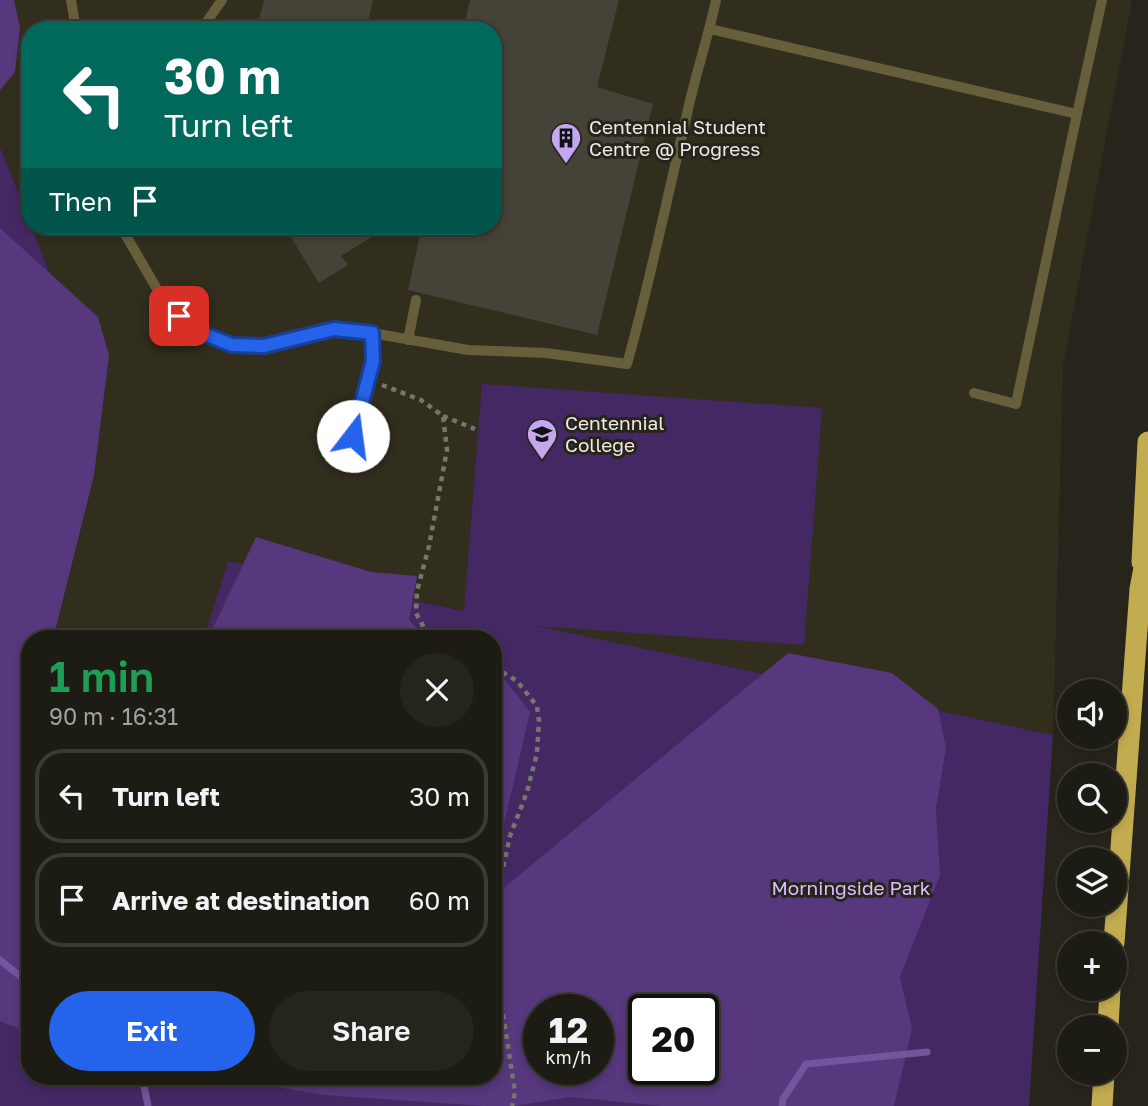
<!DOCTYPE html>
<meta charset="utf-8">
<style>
:root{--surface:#1d1c14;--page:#25251d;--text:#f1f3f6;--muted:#a0a1a0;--line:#3b3a34;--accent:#2563eb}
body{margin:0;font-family:"Golos Text",sans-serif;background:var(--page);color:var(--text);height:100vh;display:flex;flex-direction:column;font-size:26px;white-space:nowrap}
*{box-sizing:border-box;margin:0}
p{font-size:23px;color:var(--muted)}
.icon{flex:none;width:38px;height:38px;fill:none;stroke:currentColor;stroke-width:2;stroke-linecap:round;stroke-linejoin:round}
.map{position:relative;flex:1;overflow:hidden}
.drawer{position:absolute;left:21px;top:630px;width:481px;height:455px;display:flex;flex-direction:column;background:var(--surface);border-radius:28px;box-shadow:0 4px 10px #0003,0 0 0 2px var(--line)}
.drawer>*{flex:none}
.hud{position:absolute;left:21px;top:21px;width:481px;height:214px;border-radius:28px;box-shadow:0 4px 10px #0003,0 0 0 2px var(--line);background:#00695c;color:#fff;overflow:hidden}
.buttons{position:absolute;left:1057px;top:679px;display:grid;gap:14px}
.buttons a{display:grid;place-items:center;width:70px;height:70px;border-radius:50%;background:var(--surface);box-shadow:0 4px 10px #0003,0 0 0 2px var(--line);font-size:35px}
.speed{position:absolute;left:523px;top:994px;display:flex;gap:14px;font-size:35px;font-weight:700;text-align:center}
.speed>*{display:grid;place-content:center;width:91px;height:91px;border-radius:50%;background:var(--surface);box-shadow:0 4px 10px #0003,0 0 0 2px var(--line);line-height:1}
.speed small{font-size:18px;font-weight:400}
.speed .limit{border:4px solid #111;border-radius:10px;background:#fff;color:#111}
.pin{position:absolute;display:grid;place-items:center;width:60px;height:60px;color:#fff;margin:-30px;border-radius:14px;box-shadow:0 4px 10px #0006}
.me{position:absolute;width:77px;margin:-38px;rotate:15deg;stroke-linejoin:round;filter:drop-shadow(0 0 5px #0008)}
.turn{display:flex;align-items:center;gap:24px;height:147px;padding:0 28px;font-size:32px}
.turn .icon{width:91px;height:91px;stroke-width:2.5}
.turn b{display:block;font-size:49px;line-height:60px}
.then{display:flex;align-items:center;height:66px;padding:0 28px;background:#0003;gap:14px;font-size:26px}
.round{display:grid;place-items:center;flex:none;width:74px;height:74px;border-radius:37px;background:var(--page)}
.headline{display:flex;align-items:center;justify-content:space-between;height:119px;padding:0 28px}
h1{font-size:42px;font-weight:600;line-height:52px;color:#1e9e55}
.cta{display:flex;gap:14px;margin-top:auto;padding:14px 28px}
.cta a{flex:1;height:80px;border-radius:42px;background:var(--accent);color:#fff;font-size:28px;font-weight:600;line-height:80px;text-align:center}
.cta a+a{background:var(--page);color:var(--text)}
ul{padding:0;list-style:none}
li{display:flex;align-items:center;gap:21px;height:94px;margin:0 14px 10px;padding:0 14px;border:4px solid var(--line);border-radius:28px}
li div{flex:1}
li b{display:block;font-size:26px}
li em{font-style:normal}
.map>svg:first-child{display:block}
.built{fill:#322e1e}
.green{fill:#442864;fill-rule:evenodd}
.forest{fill:#57377d;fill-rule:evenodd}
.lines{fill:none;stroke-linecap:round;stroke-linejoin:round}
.stream{stroke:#74549d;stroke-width:7}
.building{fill:#454338}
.path{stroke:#77756c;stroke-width:4.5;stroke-dasharray:5 5;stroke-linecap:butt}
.service{stroke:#675e3b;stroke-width:10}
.motorway{stroke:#c3ac4f;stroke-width:21}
.route-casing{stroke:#184099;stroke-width:18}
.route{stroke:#2563eb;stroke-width:12}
.labels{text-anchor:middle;stroke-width:6;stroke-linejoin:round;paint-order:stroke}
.poi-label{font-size:19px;fill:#edebe4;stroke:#27251b;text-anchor:start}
.park-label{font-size:19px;fill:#d9c1fe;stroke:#27251b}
</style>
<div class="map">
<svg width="1148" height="1106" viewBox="0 0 1148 1106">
<rect width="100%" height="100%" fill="#27251b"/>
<path class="built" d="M0,0h1132l-69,365 -10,370 -824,-174 -25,78h-174l-30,27 63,-359 -32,-81h463v-196h-464v192l-30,-75z"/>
<path class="green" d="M0,147l30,75v4h1l32,81 -63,249z
M482,384l340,24 -18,237 -267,-19 516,109 -24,371h-1029v-440l30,10v400h464v-437h-290l24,-78 236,50zM539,1010h59v59h-59zM644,1010h60v59h-60z"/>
<path class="forest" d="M0,0h14l6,28 -5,44 -15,18z
M0,228l98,89 11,38 -15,120 -41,164h-23v394l-30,-12z
M256,537l115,35 46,4 -8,44 18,19h-219z
M788,653l104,20 46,36 8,39 -10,60 4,67 -40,102 12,52 -18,77h-232l-92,-9 -56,9h-30l-160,-11 -113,-19h283v-180zM539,1010h59v59h-59zM644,1010h60v59h-60z
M494,675l11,5 25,32 -36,156z"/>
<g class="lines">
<path class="stream" d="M0,960l30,24
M142,1076l6,30
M782,1106l1,-7 23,-35 121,-12"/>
</g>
<path class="building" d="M264,0h109l-7,30h-99l-10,-2z
M470,0h149l-22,87 56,17 -56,231 -189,-45 14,-64h72v-196h-31z
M284,226h105l-48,30 7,9 -29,18z"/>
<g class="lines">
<path class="path" d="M382,385l39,15 22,16 4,34 -18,96 -12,45 -1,22 13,24 3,2
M443,416l32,13
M494,667l23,14 20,25 2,15 -2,32 -10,39 -17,44 -16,73
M494,955l21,137 -3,14"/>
<path class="service" d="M71,0l5,30
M75,25l29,5
M710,29l367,85 25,-114
M201,30l21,-30
M122,226l3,8 39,67 30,29 38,15 32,1 70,-17 38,4 96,17 78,3 81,11c23,-82 40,-166 60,-250 8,-38 21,-76 29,-114
M408,340l8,-40
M974,393l42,11 61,-290
M353,436l20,-75 -1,-28"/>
<path class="motorway" d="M1142,562l6,-120
M1114,943l26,-354 8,-42
M1108,1027l2,-38
M1102,1106l2,-33"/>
</g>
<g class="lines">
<g class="route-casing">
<path id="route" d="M179,316l15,14 38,15 32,1 70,-17 38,4 1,28 -20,75"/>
</g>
<use href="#route" class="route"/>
</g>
<defs>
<g id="building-pin" transform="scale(1.575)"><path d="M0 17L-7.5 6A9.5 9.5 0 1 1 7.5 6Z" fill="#c5a7f1" stroke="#27251b"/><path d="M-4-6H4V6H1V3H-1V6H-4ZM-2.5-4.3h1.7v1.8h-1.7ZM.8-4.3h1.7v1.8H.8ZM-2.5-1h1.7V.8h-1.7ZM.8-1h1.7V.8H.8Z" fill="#111"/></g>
<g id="university-pin" transform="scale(1.575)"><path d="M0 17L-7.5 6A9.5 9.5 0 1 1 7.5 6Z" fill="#c5a7f1" stroke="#27251b"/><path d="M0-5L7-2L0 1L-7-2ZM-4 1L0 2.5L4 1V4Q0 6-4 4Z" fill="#111"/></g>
</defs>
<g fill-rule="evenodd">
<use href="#building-pin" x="566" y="138"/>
<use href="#university-pin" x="542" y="434"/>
</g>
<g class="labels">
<g class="poi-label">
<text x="589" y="134">Centennial Student<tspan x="589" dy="22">Centre @ Progress</tspan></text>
<text x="565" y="430">Centennial<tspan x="565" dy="22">College</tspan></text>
</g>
<g class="park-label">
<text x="851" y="895">Morningside Park</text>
</g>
</g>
</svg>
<div class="buttons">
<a><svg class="icon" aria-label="sound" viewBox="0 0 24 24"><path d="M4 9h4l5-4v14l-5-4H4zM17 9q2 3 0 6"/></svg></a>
<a><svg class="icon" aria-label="search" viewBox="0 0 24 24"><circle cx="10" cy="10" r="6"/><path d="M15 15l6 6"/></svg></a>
<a><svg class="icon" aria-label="layers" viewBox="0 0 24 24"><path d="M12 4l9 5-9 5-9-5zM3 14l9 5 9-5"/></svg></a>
<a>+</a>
<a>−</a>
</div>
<div class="speed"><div>12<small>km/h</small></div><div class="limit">20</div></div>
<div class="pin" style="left:179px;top:316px;background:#d93025"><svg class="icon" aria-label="arrive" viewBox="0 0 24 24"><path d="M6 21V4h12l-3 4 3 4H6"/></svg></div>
<svg class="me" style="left:353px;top:436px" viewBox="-20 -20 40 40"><circle r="19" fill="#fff"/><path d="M0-13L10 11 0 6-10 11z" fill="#2563eb"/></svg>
<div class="hud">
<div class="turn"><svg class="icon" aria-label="left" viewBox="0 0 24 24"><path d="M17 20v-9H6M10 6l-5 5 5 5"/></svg><div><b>30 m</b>Turn left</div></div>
<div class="then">Then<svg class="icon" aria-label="arrive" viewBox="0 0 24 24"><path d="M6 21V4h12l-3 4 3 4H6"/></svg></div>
</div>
<section class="drawer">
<div class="headline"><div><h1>1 min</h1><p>90 m · 16:31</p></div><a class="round"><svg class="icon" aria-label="close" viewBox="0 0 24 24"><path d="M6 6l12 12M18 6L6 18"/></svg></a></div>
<ul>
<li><svg class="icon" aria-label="left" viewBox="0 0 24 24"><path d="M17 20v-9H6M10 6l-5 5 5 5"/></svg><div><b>Turn left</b></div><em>30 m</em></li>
<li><svg class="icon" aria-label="arrive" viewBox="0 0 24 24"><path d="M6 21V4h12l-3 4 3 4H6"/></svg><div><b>Arrive at destination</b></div><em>60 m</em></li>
</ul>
<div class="cta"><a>Exit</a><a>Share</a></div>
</section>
</div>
